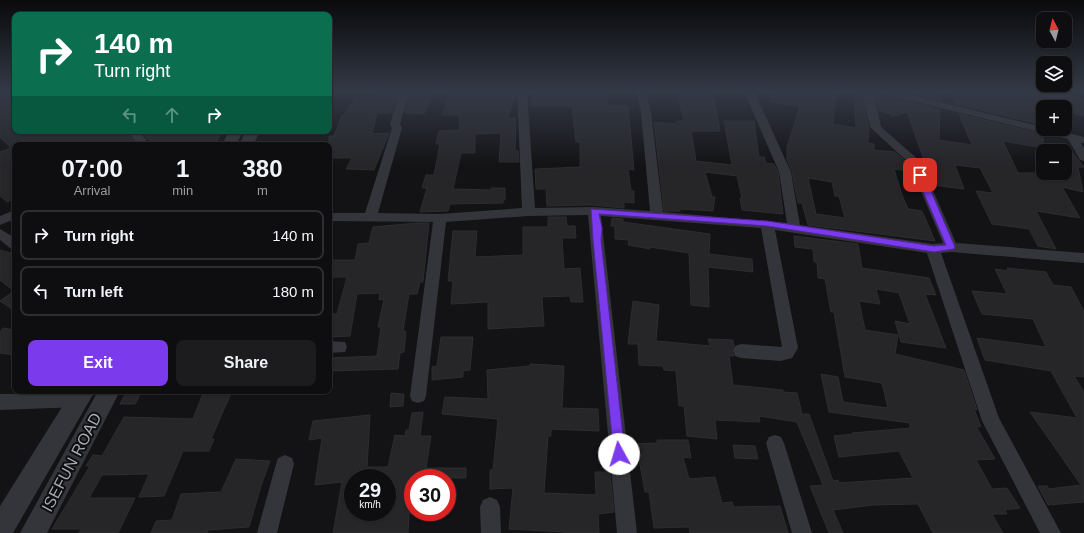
<!DOCTYPE html>
<meta charset="utf-8">
<style>
:root{--surface:#0e0e10;--page:#1c1c1e;--text:#f1f3f6;--muted:#9b9c9f;--line:#2e2e30;--accent:#7c3aed}
body{margin:0;font-family:Helvetica,sans-serif;background:var(--page);color:var(--text);height:100vh;display:flex;flex-direction:column;font-size:15px;white-space:nowrap}
*{box-sizing:border-box;margin:0}
p{font-size:13px;color:var(--muted)}
.icon{flex:none;width:22px;height:22px;fill:none;stroke:currentColor;stroke-width:2;stroke-linecap:round;stroke-linejoin:round}
.map{position:relative;flex:1;overflow:hidden}
.side{position:absolute;left:12px;top:142px;width:320px;height:252px;display:flex;flex-direction:column;background:var(--surface);border-radius:8px;box-shadow:0 1px 3px #0004,0 0 0 1px var(--line)}
.side>*{flex:none}
.hud{position:absolute;left:12px;top:12px;width:320px;height:122px;border-radius:8px;box-shadow:0 1px 3px #0004,0 0 0 1px var(--line);background:#0b6e4f;color:#fff;overflow:hidden}
.needle{width:26px;rotate:353deg}
.fabs{position:absolute;left:1036px;top:12px;display:grid;gap:8px}
.fabs a{display:grid;place-items:center;width:36px;height:36px;border-radius:8px;background:var(--surface);box-shadow:0 1px 3px #0004,0 0 0 1px var(--line);font-size:20px}
.speed{position:absolute;left:344px;top:469px;display:flex;gap:8px;font-size:20px;font-weight:700;text-align:center}
.speed>*{display:grid;place-content:center;width:52px;height:52px;border-radius:50%;background:var(--surface);box-shadow:0 1px 3px #0004,0 0 0 1px var(--line);line-height:1}
.speed small{font-size:10px;font-weight:400}
.speed .limit{border:6px solid #d22;background:#fff;color:#111}
.pin{position:absolute;display:grid;place-items:center;width:34px;height:34px;color:#fff;margin:-17px;border-radius:8px;box-shadow:0 2px 6px #0006}
.me{position:absolute;width:44px;margin:-22px;rotate:354deg;stroke-linejoin:round;filter:drop-shadow(0 0 3px #0008)}
.turn{display:flex;align-items:center;gap:14px;height:84px;padding:0 16px;font-size:18px}
.turn .icon{width:52px;height:52px;stroke-width:2.5}
.turn b{display:block;font-size:28px;line-height:34px}
.lanes{display:flex;align-items:center;height:38px;padding:0 16px;background:#0003;justify-content:center;gap:20px;direction:ltr}
.lanes .off{opacity:.35}
.eta{display:flex;justify-content:space-evenly;align-items:center;height:68px;text-align:center}
.eta b{font-size:24px;font-weight:600;line-height:28px}
.cta{display:flex;gap:8px;margin-top:auto;padding:8px 16px}
.cta a{flex:1;height:46px;border-radius:8px;background:var(--accent);color:#fff;font-size:16px;font-weight:600;line-height:46px;text-align:center}
.cta a+a{background:var(--page);color:var(--text)}
ul{padding:0;list-style:none}
li{display:flex;align-items:center;gap:12px;height:50px;margin:0 8px 6px;padding:0 8px;border:2px solid var(--line);border-radius:8px}
li div{flex:1}
li b{display:block;font-size:15px}
li em{font-style:normal}
.map>svg:first-child{display:block}
.building{fill:#262629;stroke:#2d2d31;fill-rule:evenodd}
.lines{fill:none;stroke-linecap:round;stroke-linejoin:round}
.minor{fill:#34353a;fill-rule:evenodd}
.tertiary{fill:#34353a;fill-rule:evenodd}
.route{fill:#7c3aed;stroke:#51269a}
.labels{text-anchor:middle;stroke-width:4;stroke-linejoin:round;paint-order:stroke}
.near-street-label{font-size:16px;fill:#a5a9b5;stroke:#0e0e10}
</style>
<div class="map">
<svg width="1084" height="533" viewBox="0 0 1084 533">
<rect width="100%" height="100%" fill="#131315"/>
<path class="building" d="M0,91h13l2,4v36h112l7,10 -10,4h-109v53l-8,4 -7,-6v-44l11,-4 -11,-11z
M415,91h20l-11,23 -19,-1 6,-20h3z
M451,91h65l-8,27h8l-1,33h3l1,11h-20l2,-29 -26,1v19h-14l-8,36 38,1v-2h14v12h-2v3l-53,1 -2,7 -28,1 7,-24h-5l4,-13h8l6,-31h-4l3,-13 21,-1 -1,-15h-17z
M532,91l75,1v13l21,1 6,64 -6,-1 3,22h3v12l-10,-1v6l-33,-3 -44,1 -1,-17h-10l-1,-20 45,-2v-25h-4l-4,-36h-40z
M677,91h30v2h6l7,38h-29l5,30 36,4 -8,-44h30l5,36h5l2,6 8,1 4,8 5,42 -41,-4 -2,-12h2l-5,-22 -32,-4 7,25h3l-2,14 -33,-2v2h-16l-10,-89 23,2v-3h7z
M772,91h64l-3,33 23,4 -2,-37h8l3,21 4,15 -1,16 6,1v6l21,2 10,9 3,10 -14,-2 8,26 6,14 14,2 13,30 -127,-16 -6,-22h-4l-6,-31 -5,-12v-13l13,-41 -29,-4zM808,178l24,4 3,14h4l6,22 -29,-4z
M874,91h3l2,3 61,16 -1,30 33,5 -13,-31 84,20v14l-40,-7 15,32h47v-30l19,24h-6l5,25 -21,-5 18,31 -44,-7 20,38 -18,-3 -9,-17 -37,-5 -16,-33 17,2 -13,-25 -25,-3 9,24 -31,-4 -26,-73 -16,5 1,-3 -13,-3z
M899,91h19l10,2 1,-2h13l-1,10z
M950,91h83l23,5v-3l25,5 1,4h2v14l-19,-5v-4h-22v18l-88,-21z
M384,92h14l-6,21h-15l-5,21 17,-1 -15,37 -28,-1 6,-11h-23v-22h5l8,-21h2l12,-19 23,1 1,-4z
M141,131h81l-7,14 -41,-2 -3,2h-14l-11,-7z
M548,217h18l1,9h8l1,12h-14l2,31 16,-1 3,34h-12l-1,-6 -28,1 2,29 -56,3v-27l-37,2 2,-23h-5l5,-50h24l-2,26 48,-2v-28h25z
M612,218l11,1v3l87,12 -1,20 43,5 1,13 -45,-5 1,40 -18,-2 -2,-52 -39,-6v2l-22,-4 1,-5 -14,-1v-13h-4z
M417,223h12l-6,59h-3l-3,12h-8l-6,37h3l-2,21 -4,1 -2,16 -69,2v-13l48,-2 4,-29h-3l6,-28 -5,1 1,-7 -23,1 -7,42 -21,1v-23h8l10,-37h-18v-17h26l3,-16 11,-1 4,-16z
M794,236l64,8 4,24 67,10 7,17 -11,-1 21,54 -45,-6 -6,-21 15,3 -11,-31 -23,-4 4,15 -21,-3 6,29 33,5 -3,19 69,16 13,40 -3,-1 7,18 -5,-1 19,33 -19,1 16,29 15,-1 13,20 -15,2 2,4h-15l11,19h-70l-15,-29 -45,1 -40,5 10,23h-14l-19,-47 13,-1 -26,-63 -38,-6 1,6 -45,-2 2,19 -30,-3 -3,-30h-5l-3,-35 -12,-1 -1,-4 -24,-1 -1,-21h-10l5,-43 26,4 -3,36 54,5 -2,-7 25,1 1,5 -2,7 2,4h-5l4,29 50,5v2l14,1 5,21h7l24,67 5,-1 1,3 74,-5 -14,-27 -60,6 -5,-21 19,-2 -1,-1 58,-5v-5l-81,-11 -8,-38 17,3 5,25 45,6 -6,-25 -37,-6 -11,-65h-3l-6,-33 -7,-1 -1,-16h-3l-1,-13 -18,-2z
M0,250l15,4v57l-15,-10 14,-10 -14,-11z
M1007,268l39,4 7,13 18,2 13,24v66l-10,-1 10,16v110l-36,3 -10,-19h9l2,3 32,-4 -51,-73 47,6 -26,-47 -66,-11 -8,-22 69,9 -13,-28 -51,-5 -10,-23 35,3 -12,-25 13,2z
M3,328l12,2v25l-15,-2v-21z
M441,337h32l-3,33 -7,1v6l-31,3v-13l5,-1z
M530,364l34,2 -2,42 36,1 1,22 -48,-2v7h-3l-4,57 52,2 -1,-23h15l4,40 -16,2 1,19h-35v-1l-55,-3 4,-41 -23,1v-19h3l5,-51 -56,-5 3,-17 43,2 -1,-29 43,-4z
M127,391h15l-7,13h-15z
M204,391h28l-21,48h3l-5,12h-26l-19,45 -25,1 10,-23 -47,1 -13,23h46l-17,35h-39l2,-4h-29l38,-63h-4l7,-11 9,1 22,-39 69,2z
M391,393l13,1 -1,12 -13,1z
M423,412l-3,24h11l-5,32h40v10h-53v35l-4,1 -1,19h-75l9,-51 -27,3 7,-47 -13,2 4,-19 57,-6 -3,52h21l7,-32 10,1 1,-6h3l3,-17zM353,478h34v34h-34z
M657,440h31l3,18 -8,-1 6,22 26,-2 7,26 10,-1 2,5 46,-1 8,27h-98l-1,-6 -35,1 -5,-36h-4l-6,-33h-5l-2,-15 25,-1z
M733,445l22,1 3,13 -23,-1z
M236,459l34,2 -9,25 -12,41 -41,3 -1,3h-56l5,-12 16,-1 9,-26 40,-2z"/>
<g class="lines">
<path class="minor" d="M400,91h10l-10,33 2,4 -24,85 62,1 82,-6 -5,-117h10l8,117 59,-1 56,4 -9,-99 -5,-21h10l5,21 12,100 124,11 -8,-51 -35,-81h10l37,81 9,53 133,19 10,-1 -34,-80 -38,-35 -5,-16 -3,-21h10l8,36 39,34 36,82 128,10v10l-133,-11 -10,1 58,165 62,115h-21l-58,-112 -55,-168 -152,-23 23,118 -6,10 -12,3 -39,-3 -6,-2 -2,-5 2,-5 6,-2 41,3 -21,-119 -160,-12 36,317h-20l-29,-318 -59,1 -83,6 -20,174 -2,5 -6,2 -6,-2 -2,-5 23,-174 -104,-1v-8h36l27,-85 -2,-4z
M878,91h16l149,36v2h9l32,8v6h-3l3,5v13l-4,-1 -12,-21 -189,-46z
M128,131h11l11,14h-12z
M15,210v9l-15,6v-9z
M0,229l15,9v12l-5,-2 -10,-8z
M329,341l16,1 2,5 -2,5 -16,1z
M78,393l6,2 3,5 -3,5 -6,2 -78,3v-16z
M775,435l6,2 3,6 28,90h-20l-26,-90 3,-6z
M285,455l7,3 2,6 -17,69h-20l19,-69 2,-6z
M490,497l7,3 3,7 1,26h-20l-1,-26 3,-7z"/>
<path class="tertiary" d="M229,131h14l-7,14h-14z
M246,131h14l-7,14h-14z
M72,391h23l-82,142h-13v-27z
M98,391h22l-73,142h-27z"/>
</g>
<linearGradient id="sky" x2="0" y2="1"><stop stop-color="#0a0a0c"/><stop offset="0.55" stop-color="#333946"/><stop offset="1" stop-color="#333946" stop-opacity="0"/></linearGradient>
<rect width="1084" height="165" fill="url(#sky)"/>
<path class="route" d="M917,173l7,2 31,72 -1,2 -20,3 -167,-26 -168,-12 3,14 -1,12 24,214 -2,4 -4,1 -5,-1 -21,-218 -2,-31 176,12 167,25 12,-1 -30,-70z"/>
<g class="labels">
<g class="near-street-label">
<text transform="translate(71 462) rotate(-62)" y="6">ISEFUN ROAD</text>
</g>
</g>
</svg>
<div class="fabs">
<a><svg class="needle" viewBox="-14 -14 28 28"><path d="M0-13l5 13h-10z" fill="#e53935"/><path d="M0 13l5-13h-10z" fill="#9b9c9f"/></svg></a>
<a><svg class="icon" aria-label="layers" viewBox="0 0 24 24"><path d="M12 4l9 5-9 5-9-5zM3 14l9 5 9-5"/></svg></a>
<a>+</a>
<a>−</a>
</div>
<div class="speed"><div>29<small>km/h</small></div><div class="limit">30</div></div>
<div class="pin" style="left:920px;top:175px;background:#d93025"><svg class="icon" aria-label="arrive" viewBox="0 0 24 24"><path d="M6 21V4h12l-3 4 3 4H6"/></svg></div>
<svg class="me" style="left:619px;top:454px" viewBox="-20 -20 40 40"><circle r="19" fill="#fff"/><path d="M0-13L10 11 0 6-10 11z" fill="#7c3aed"/></svg>
<div class="hud">
<div class="turn"><svg class="icon" aria-label="right" viewBox="0 0 24 24"><path d="M7 20v-9h11M14 6l5 5-5 5"/></svg><div><b>140 m</b>Turn right</div></div>
<div class="lanes"><svg class="icon off" aria-label="left" viewBox="0 0 24 24"><path d="M17 20v-9H6M10 6l-5 5 5 5"/></svg><svg class="icon off" aria-label="ahead" viewBox="0 0 24 24"><path d="M12 20V5M6 11l6-6 6 6"/></svg><svg class="icon" aria-label="right" viewBox="0 0 24 24"><path d="M7 20v-9h11M14 6l5 5-5 5"/></svg></div>
</div>
<section class="side">
<div class="eta">
<div><b>07:00</b><p>Arrival</p></div>
<div><b>1</b><p>min</p></div>
<div><b>380</b><p>m</p></div>
</div>
<ul>
<li><svg class="icon" aria-label="right" viewBox="0 0 24 24"><path d="M7 20v-9h11M14 6l5 5-5 5"/></svg><div><b>Turn right</b></div><em>140 m</em></li>
<li><svg class="icon" aria-label="left" viewBox="0 0 24 24"><path d="M17 20v-9H6M10 6l-5 5 5 5"/></svg><div><b>Turn left</b></div><em>180 m</em></li>
</ul>
<div class="cta"><a>Exit</a><a>Share</a></div>
</section>
</div>
